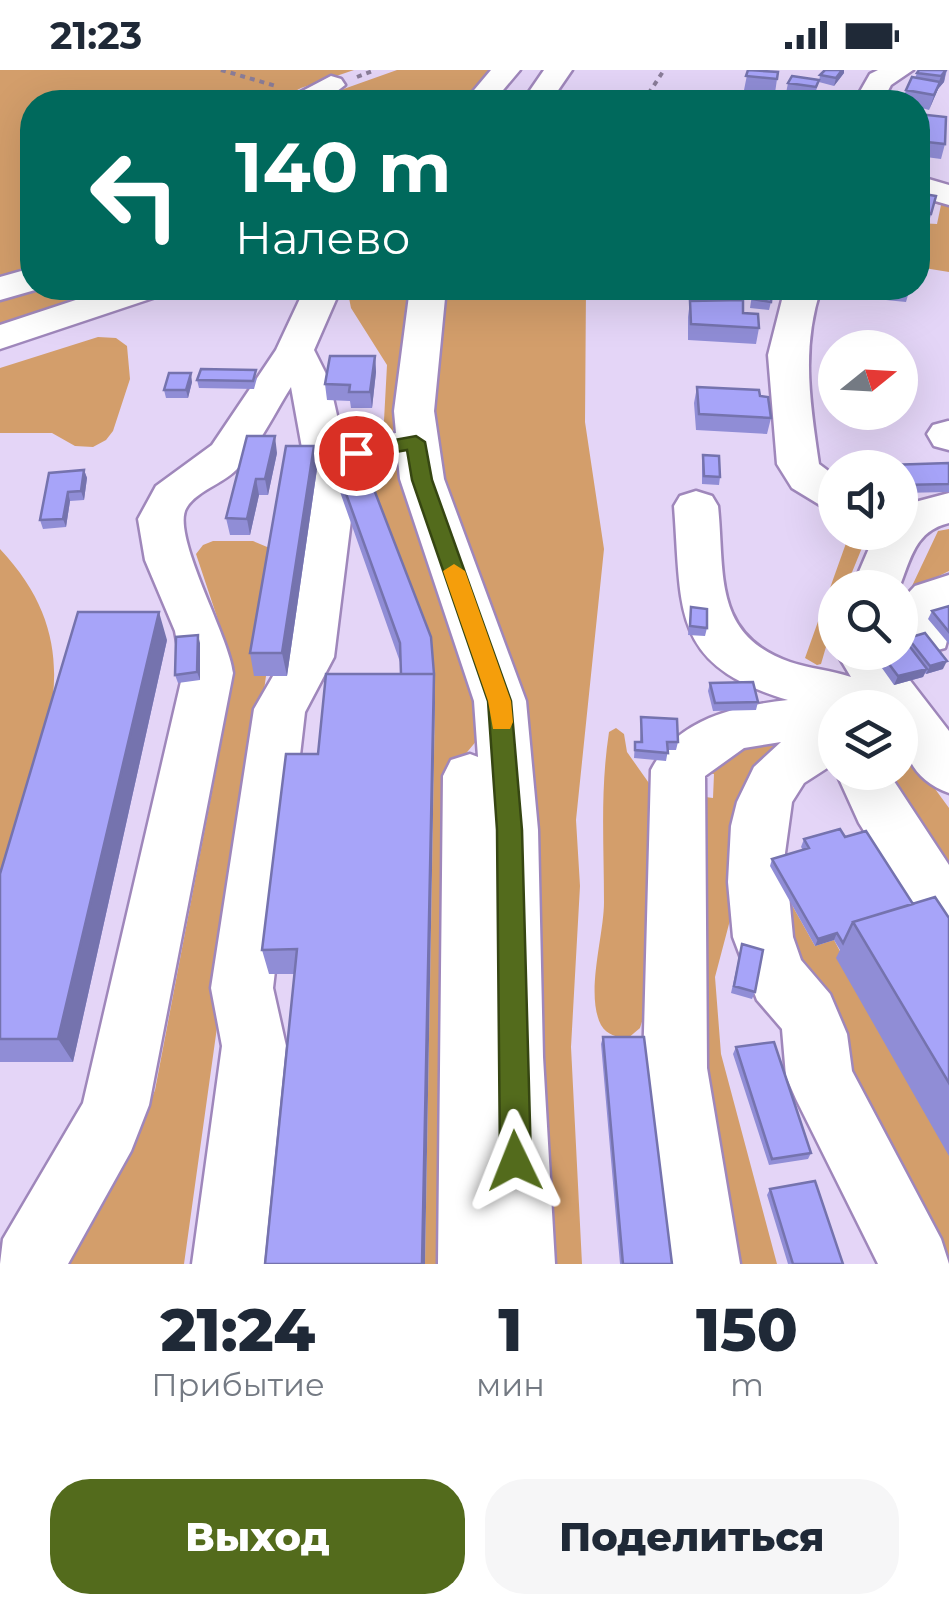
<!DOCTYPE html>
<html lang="ru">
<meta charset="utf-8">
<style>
:root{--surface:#fff;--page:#f6f6f7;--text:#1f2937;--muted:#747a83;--accent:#536b1c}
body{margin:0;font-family:Montserrat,sans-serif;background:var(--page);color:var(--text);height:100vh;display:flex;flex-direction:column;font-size:38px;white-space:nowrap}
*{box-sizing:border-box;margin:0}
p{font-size:32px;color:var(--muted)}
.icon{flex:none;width:55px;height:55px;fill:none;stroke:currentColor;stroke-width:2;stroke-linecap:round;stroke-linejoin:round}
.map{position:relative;height:1194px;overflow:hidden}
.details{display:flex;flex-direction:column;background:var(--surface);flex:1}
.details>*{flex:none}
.banner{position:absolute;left:20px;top:20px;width:910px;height:210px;border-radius:40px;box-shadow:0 10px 40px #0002;background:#00695c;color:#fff;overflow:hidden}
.needle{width:65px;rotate:72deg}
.controls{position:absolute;left:818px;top:260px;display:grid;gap:20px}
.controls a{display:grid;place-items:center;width:100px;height:100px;border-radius:50%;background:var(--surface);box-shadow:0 10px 40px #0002;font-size:50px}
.pin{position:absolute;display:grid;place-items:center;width:85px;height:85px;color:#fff;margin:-42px;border:5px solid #fff;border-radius:50%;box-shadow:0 2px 10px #0007}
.me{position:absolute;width:110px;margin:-55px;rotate:358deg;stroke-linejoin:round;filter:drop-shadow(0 0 8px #0008)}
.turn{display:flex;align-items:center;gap:35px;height:210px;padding:0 50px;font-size:45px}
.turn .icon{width:130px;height:130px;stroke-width:2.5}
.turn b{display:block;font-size:70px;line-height:85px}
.eta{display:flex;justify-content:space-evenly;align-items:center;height:170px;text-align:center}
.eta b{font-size:60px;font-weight:800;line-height:70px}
.action{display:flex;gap:20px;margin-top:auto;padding:20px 50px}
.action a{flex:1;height:115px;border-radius:40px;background:var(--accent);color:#fff;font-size:40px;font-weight:800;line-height:115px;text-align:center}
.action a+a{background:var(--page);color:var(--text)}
.status{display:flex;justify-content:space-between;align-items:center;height:70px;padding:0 50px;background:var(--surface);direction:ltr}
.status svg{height:28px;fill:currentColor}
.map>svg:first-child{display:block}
.green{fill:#d39e6b}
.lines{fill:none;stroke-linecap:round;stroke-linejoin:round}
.minor-casing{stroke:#9f87bb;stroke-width:5}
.path{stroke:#8a7d99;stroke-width:4;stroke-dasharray:5 5;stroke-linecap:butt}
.minor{fill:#fff;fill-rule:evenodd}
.wall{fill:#908dd6}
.shaded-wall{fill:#7573ae}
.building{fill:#a7a4f9;stroke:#7573ae;stroke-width:2.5}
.route{fill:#536b1c;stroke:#364612;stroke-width:2.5}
.slow{fill:#f59e0b}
</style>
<div class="status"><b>21:23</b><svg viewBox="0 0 49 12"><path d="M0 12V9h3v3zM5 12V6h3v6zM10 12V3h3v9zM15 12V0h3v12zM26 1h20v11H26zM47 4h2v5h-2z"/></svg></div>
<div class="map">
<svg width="949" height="1194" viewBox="0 0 949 1194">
<rect width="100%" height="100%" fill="#e4d5f7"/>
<path class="green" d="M0,0h354l-53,18 -27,14h-242v165l-32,10z
M397,0h97l-29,32h-145l18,-11z
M918,121l31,9v72l-31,-5v-44l19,1 4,-19 -23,-6z
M39,218h72l-111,37v-25z
M347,218h64l-19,149 -9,2 4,-74 -36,-57z
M443,218h143l-1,134 19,127 -28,271 4,66 -9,161 11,217h-35l-10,-199 -105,-656z
M98,267l18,1 11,8 3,33 -17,52 -7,9 -13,7 -18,-1 -23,-13h-52v-65z
M380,385l18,2 78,247 2,35 -20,24 -1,501h-32l10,-562 -70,-218 14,-8z
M949,459v42l-34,17 -3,-2 26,-55z
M850,462l18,1 -22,54 -11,1v28l-14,48 -4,1 -12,-7z
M213,471h40l19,8 -17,126 11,1 -82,588h-118l71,-128 18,-46 80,-419 -39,-117 7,-9z
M0,479c100,106 38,204 0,323z
M616,658l8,6 3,18 24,34 -5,223 -6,19 -13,11c-10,-2 -20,-4 -26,-14 -16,-31 3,-89 3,-123 0,-59 -4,-111 5,-170z
M797,664l-63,171 -19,72 6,77 56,210h-50l-30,-179 1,-289 15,2 1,-24 -16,-3 34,-25z
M900,671l49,67v70l-68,-105 19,-1z
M784,821l31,55 19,-6 115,215v109l-94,-168 -67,-156z"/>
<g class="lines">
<g class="minor-casing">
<path id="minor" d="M491,0h29l-27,32h-29z
M544,0h28l-22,32h-28z
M878,0h35l-22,15 -9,17h-28l16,-28z
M331,6l10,3 4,6 -22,17h-35l5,-6z
M918,106l31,9v20l-31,-9z
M32,198v20h10l-42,12v-23z
M112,218h52l-5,8 -159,53v-24z
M305,218h36l-27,62 15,30 14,62 53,-9 -2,-22 16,-123h36l-12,123 10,68 82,222 12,129 5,227 12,207h-117l5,-488 8,-16 19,-6 8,3 -4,-56 -74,-222 -2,-20 -49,9 3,44 -18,145 -29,55 -32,276 13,58 -22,218h-72l30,-218 -11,-58 43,-279 30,-52 24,-145v-31l-17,-94c-17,27 -33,61 -55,83 -14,14 -39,21 -49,37 -18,25 42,128 46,166l-84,432 -18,46 -63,113h-68l3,-25 80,-136 100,-430 -8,-42 -30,-71 -7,-41 18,-33 56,-41 64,-95z
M785,218h36c-20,60 -11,114 -2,176l16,12v33l-15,-4 -28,-17 -15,-24 -9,-109z
M948,351h1v29l-15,-4 -7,-12 6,-9z
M696,421l16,5 6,10c7,67 -6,129 72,156 20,7 41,8 61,15l-15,-25h52l61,79v62c-40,-14 -49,-47 -49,-85h-27l-8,-12 -6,11 -24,1v55l-31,20 -12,19 -7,51 8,84 8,23 29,34 17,40 5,37 89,168 8,25h-71l-82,-165 -10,-23 -4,-47 -25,-29 -24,-63 -5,-55 3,-56 6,-24 17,-35 27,-25 -37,6 -39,28 2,292 33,196h-72l-25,-196 8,-298c26,-51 84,-64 137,-70 -118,-35 -106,-89 -114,-194l6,-10z
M949,423v30c-34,8 -38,35 -50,65h-47l24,-56h24v-26z
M949,505v35l-8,7c8,10 8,19 4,31 -42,13 -45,-12 -45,-46l15,-16z
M835,700l53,2 61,93v75l-21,-7 -69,-110z"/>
</g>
<path class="path" d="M221,0l55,16
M357,7l18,-7
M643,32l21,-32"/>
<use href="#minor" class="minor"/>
</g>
<path class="wall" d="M748,0l30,2 -3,21 -31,-3z
M947,0l-3,12 -6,7 -9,21 -11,-3v-5h-16l4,-12 9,-12 2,-5z
M844,3l-10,13 -15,-4 1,-7z
M819,10l-6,22 -28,-4 3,-15z
M918,44l27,30 -4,15 -23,-3z
M918,123l18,3 -7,26 -11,-2z
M703,218h44v2z
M753,218l18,14 -2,8 -19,-2z
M852,218h58l-4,14 -20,-2v-5l-34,-3z
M690,231l53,12 16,15 -3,16 -68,-4v-23z
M375,286l1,16 -4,36h-21l-1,-7 -23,-1 -2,-16z
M257,308l-3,11 -55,-1 -2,-8z
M192,312l-4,16h-22l-2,-8z
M697,317l63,9 11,22 -4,16 -71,-4 -2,-27z
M277,383l-9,42h-9l-9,40h-20l-4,-17z
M703,385l17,22 -1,8 -17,-1v-21z
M949,393v29l-49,1v-25h-12l1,-3z
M336,396l99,236 -141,272h-25l-7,-24 56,-196 83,-80 -1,-12 -61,-173z
M317,399l-30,207h-33l-4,-23z
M84,400l3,8 -3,22 -14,1 -4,26 -23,2 -3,-9z
M949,536v38l-21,-25 4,-8z
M691,537l16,21 -2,8 -17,-1z
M908,568l35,31 -17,5 -1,-1 -2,4 -29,8 -22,-31 1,-2h27z
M167,570l-94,422h-73v-188z
M200,573v37l-22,3 -3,-8z
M710,613l48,19 -2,8 -43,1 -5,-20z
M641,647l37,25 -2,8h-8l-2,11 -32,-3 1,-16h5z
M845,767l68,67 36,14v238l-113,-198 4,-8 -6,-10 -19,6 -45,-80 2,-7 31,-9 -2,-3 3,-8z
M742,874l13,48 -3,7 -21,-6z
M603,967l69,227h-52l-19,-220z
M736,977l75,106 -3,6 -39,6 -36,-111z
M770,1119l73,75h-55l-21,-69z"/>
<path class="shaded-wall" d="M842,0h2v3l-10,13 2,-8z
M946,0l-2,12 -6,7 -9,21 12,-34z
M375,286l1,16 -4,36 -2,-16z
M191,303l1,9 -4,16 -2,-8z
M275,366l2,17 -9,42 -3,-16z
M314,376l3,23 -30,207 -5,-23z
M84,400l3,8 -3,22 -3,-9z
M256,409l3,16 -9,40 -3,-16z
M68,422l2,9 -4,26 -3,-8z
M159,542l8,28 -94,422 -15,-23z
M198,565l2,8v37l-3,-8z
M947,591l-4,8 -17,5 4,-8z
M927,599l-4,8 -29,8 4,-9z
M434,604l1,28 -10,562h-3z
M837,863l-3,7 -19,6 3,-7z"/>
<path class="building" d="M748,0l30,2 -1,7 -31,-3z
M825,0h17l-6,8 -16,-3z
M919,0h27l-5,6 -24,-3z
M792,6l27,4 -3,7 -28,-4z
M912,7l28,5 -6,13 -28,-5z
M918,44l28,3 -1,27 -27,-3 1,-19 -1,-1z
M918,123l18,3 -5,18 -13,-3z
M753,218l19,2 -1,12 -19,-3z
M743,230v13l15,1 1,14 -68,-4 -1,-23z
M330,286h45l-5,36h-21l1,-7 -25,-1z
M201,299l55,1 -3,11 -56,-1z
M169,303h22l-5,17h-22z
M697,317l62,3 1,6 8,1 3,21 -72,-4z
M247,366h28l-10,43h-9l-9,40 -21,-1z
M286,376h28l-32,207h-32z
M703,385l16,1 1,21 -16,-1z
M363,391l68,176 3,37h-33l-1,-31 -64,-177z
M949,393v21l-49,1v-17h-9l-2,-3z
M84,400l-3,21 -13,1 -5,27 -23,1 9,-47z
M949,536v26l-17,-21z
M691,537l16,2v19l-17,-2z
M78,542h81l-101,427h-58v-165z
M925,563l22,28 -17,5 -22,-28z
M198,565l-1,37 -22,3 1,-38z
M904,569l23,30 -29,7 -18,-24h20v-12z
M326,604h108l-12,590h-157l32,-315 -35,1 24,-196h32z
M753,612l5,20 -43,1 -5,-20z
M641,647l36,2 1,23h-11l1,11 -33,-3v-8h7z
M840,759l5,8 21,-6 47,73 -60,18 -10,21 -6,-10 -19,6 -46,-80 37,-11 -5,-9z
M935,827l14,21v165l-96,-161z
M742,874l21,6 -8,42 -21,-6z
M603,967h41l28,227h-49z
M774,972l37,111 -39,6 -36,-112z
M815,1111l28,83h-50l-23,-75z"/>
<path class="route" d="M416,366l9,6 7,38 79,221 11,129 9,331 -5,11 -11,4 -11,-4 -4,-11 -3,-331 -9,-129 -76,-221 -5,-30 -51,9 -10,-6 10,-6z"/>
<path class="slow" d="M454,494l11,7 46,130 2,21 -3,7h-17l-5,-28 -45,-130z"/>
</svg>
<div class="controls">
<a><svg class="needle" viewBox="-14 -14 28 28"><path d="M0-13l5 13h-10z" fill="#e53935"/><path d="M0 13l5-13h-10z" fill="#747a83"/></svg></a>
<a><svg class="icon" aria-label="sound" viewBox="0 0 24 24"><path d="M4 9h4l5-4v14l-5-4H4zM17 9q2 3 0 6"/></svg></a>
<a><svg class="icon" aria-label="search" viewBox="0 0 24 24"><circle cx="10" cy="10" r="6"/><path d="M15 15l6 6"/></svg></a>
<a><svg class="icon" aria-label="layers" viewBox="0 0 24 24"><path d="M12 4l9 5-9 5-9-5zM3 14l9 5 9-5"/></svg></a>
</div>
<div class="pin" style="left:356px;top:383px;background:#d93025"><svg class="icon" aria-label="arrive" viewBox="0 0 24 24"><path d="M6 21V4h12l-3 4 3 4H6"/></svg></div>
<svg class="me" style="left:515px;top:1091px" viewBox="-20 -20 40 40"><path d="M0-17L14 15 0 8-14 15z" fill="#536b1c" stroke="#fff" stroke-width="4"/></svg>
<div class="banner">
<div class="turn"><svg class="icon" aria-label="left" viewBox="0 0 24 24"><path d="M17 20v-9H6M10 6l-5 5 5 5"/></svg><div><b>140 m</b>Налево</div></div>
</div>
</div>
<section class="details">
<div class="eta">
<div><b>21:24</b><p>Прибытие</p></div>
<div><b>1</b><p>мин</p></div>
<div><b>150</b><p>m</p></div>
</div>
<div class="action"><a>Выход</a><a>Поделиться</a></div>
</section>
